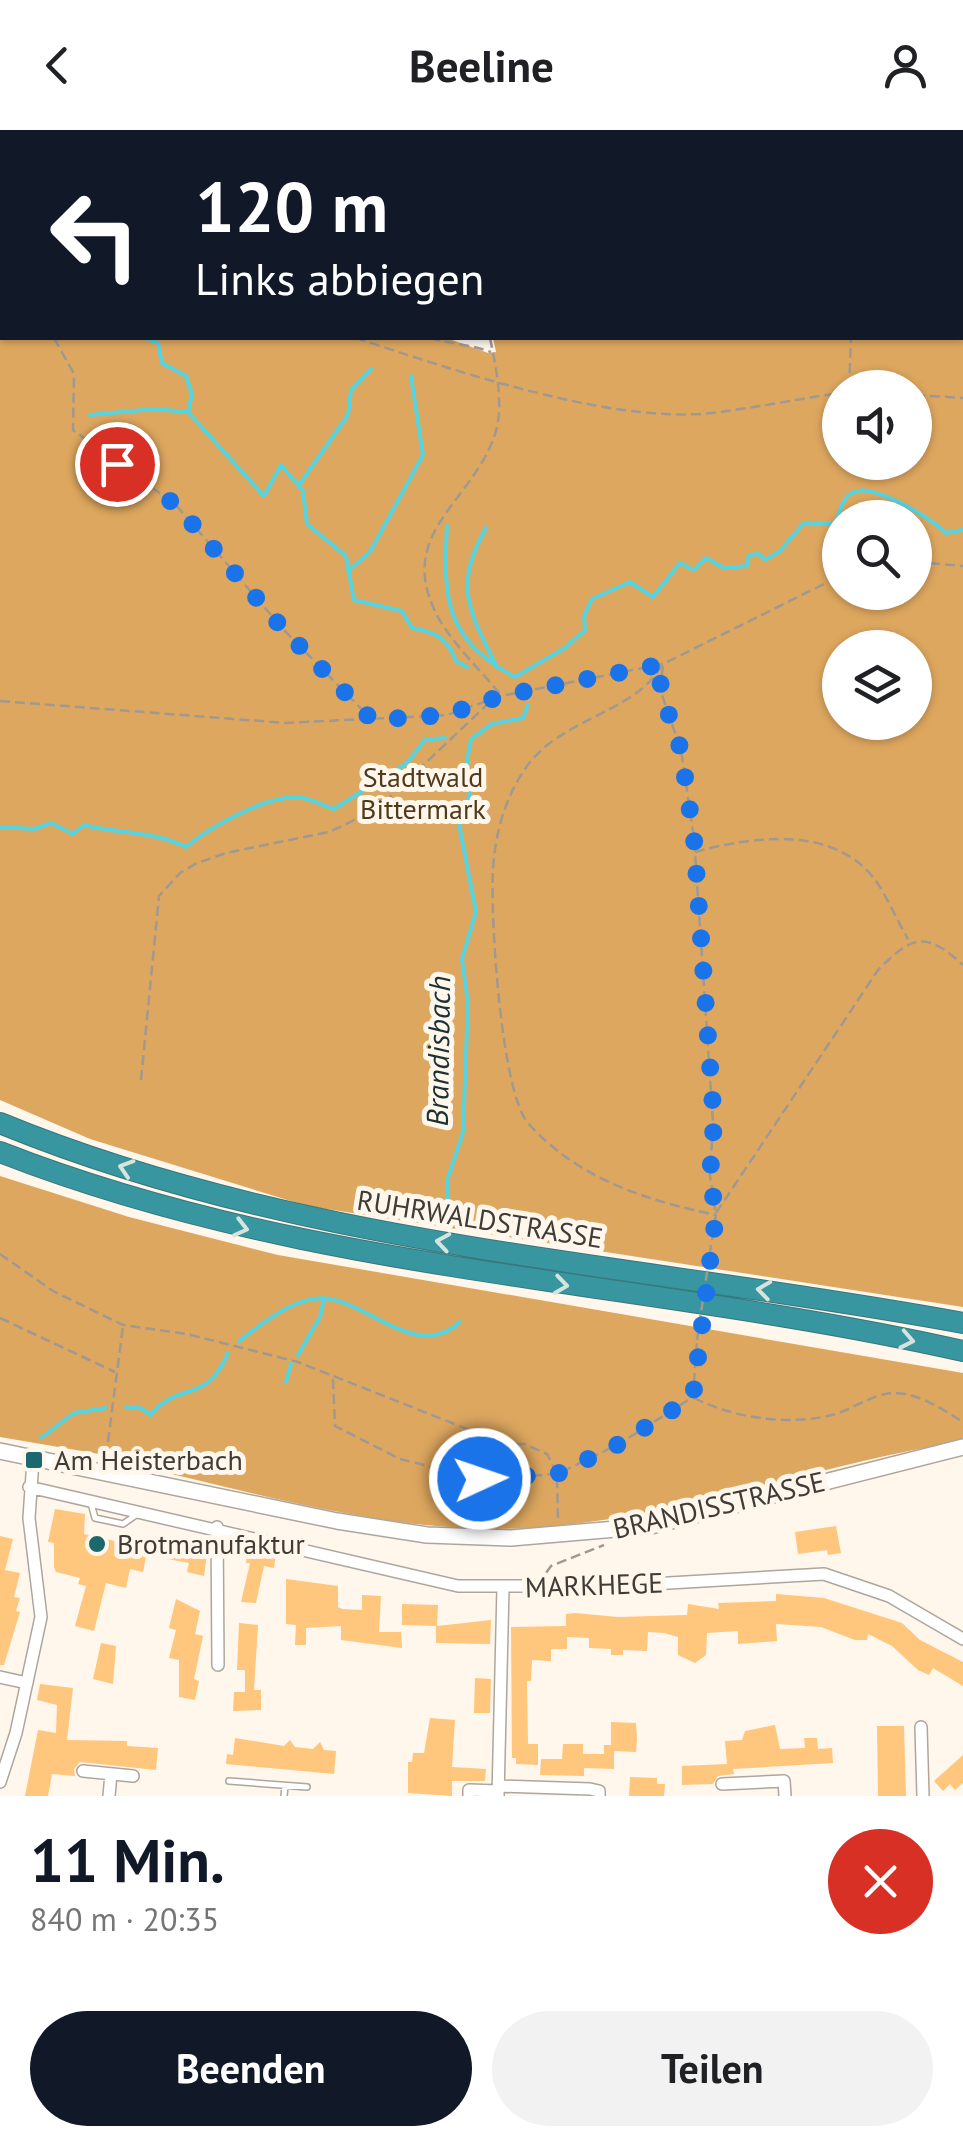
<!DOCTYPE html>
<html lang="de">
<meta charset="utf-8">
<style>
:root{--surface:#fff;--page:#f2f2f2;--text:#202124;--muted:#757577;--accent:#111827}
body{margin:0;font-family:"PT Sans",sans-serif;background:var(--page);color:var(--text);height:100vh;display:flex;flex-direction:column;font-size:38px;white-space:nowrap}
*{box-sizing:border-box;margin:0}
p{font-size:32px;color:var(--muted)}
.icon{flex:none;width:55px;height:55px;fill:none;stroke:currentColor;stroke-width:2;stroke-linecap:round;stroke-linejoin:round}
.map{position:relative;height:1666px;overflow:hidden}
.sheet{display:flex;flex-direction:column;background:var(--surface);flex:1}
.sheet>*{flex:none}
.banner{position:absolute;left:0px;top:0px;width:965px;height:210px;box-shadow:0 2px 8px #0004;background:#111827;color:#fff;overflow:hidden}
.buttons{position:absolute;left:822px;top:240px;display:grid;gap:20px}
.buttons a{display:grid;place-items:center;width:110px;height:110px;border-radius:50%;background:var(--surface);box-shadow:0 2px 8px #0004;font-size:50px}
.pin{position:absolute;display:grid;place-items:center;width:85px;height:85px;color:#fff;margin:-42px;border:5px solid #fff;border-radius:50%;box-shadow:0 2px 10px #0007}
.me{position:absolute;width:110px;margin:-55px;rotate:87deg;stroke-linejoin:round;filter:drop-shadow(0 0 8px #0008)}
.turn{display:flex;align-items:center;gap:35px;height:210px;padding:0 30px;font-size:45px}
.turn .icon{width:130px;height:130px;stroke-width:2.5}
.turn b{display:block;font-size:70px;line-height:85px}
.round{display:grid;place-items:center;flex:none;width:105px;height:105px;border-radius:52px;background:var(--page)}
.overview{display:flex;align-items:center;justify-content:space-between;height:170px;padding:0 30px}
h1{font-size:60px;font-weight:700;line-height:75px;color:var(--accent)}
.cta{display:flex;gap:20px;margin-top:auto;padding:20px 30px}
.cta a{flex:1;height:115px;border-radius:60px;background:var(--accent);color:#fff;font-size:40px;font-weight:700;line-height:115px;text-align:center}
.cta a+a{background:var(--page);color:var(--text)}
header{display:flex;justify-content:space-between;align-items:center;height:130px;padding:0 30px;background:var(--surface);font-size:45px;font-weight:700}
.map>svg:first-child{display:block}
.forest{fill:#dea75f;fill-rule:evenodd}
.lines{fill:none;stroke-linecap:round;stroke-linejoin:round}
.stream{stroke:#56d4e0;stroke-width:4}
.building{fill:#ffc67d}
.lane-casing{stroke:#aea69c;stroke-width:8}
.street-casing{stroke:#aea69c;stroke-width:14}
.secondary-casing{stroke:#aea69c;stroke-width:18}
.highway-casing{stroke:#3a767b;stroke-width:22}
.path{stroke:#9f9992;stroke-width:2.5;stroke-dasharray:10 5;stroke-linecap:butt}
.lane{stroke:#fff;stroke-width:5}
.street{stroke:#fff;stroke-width:11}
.secondary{stroke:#fff;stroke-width:15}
.highway{stroke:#37969f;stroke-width:20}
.path-bridge{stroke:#9f9992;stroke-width:2.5;stroke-dasharray:10 5;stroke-linecap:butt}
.oneway{stroke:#d7e3dd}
.route{stroke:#1a73e8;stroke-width:18;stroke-dasharray:0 32.4}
.poi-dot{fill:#1b686e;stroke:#fff6ec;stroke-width:4}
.labels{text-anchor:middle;stroke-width:10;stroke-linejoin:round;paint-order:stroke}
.park-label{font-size:28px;fill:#513a1a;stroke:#fff6ec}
.street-label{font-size:28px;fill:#3f3c38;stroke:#fff6ec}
.poi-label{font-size:28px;fill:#3f3c38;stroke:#fff6ec;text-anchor:start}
.water-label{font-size:30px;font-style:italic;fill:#1b3134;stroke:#fff6ec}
</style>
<header><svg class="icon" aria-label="back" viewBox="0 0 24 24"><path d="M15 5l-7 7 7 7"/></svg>Beeline<svg class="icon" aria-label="person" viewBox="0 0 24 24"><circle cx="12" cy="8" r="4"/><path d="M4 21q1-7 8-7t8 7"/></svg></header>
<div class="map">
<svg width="963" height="1666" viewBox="0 0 963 1666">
<rect width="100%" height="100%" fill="#fff6ec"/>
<path class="forest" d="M0,0h265l-263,2v206h445l41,15 8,-1 -3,-14h469v-206l-656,-2h657v1177l-656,-101 -217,-67 -90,-39zM840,258h75v74h-75zM840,388h75v74h-75zM840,518h75v74h-75z
M0,1046l129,41 149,38 685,118v68c-145,23 -285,78 -433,87 -135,8 -275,-36 -406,-65l-9,-4 -3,-8 -7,4 -105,-18z"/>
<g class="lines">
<path class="stream" d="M37,2v-2
M145,208l13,5 4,20 24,13 6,18 -4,18 76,84 17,-31 22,26 4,33 39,32 8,44 48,11 10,17c24,4 35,10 44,33l11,6
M90,285l64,-6 34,3
M299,355l49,-70 3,-25 20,-21
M447,396c-4,74 -2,113 68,151l50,-29 20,-18 -1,-14 8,-17 38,-17 23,15 27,-34 14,7 12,-12 18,10 23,-2 2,-11 10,-1 6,6 15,-9 24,-28 30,1c8,-12 6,-26 20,-32 20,-9 78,27 92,41l17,-3
M486,398c-33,59 -17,83 11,139
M348,441l22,-19 53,-97 -12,-79
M0,697l34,2 17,-6 22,11 11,-9c35,9 70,6 102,22 24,-20 85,-55 117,-49 10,2 21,8 31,11l73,-46 18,-23 20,-2
M447,1071l1,-23 15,-46 5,-129 -6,-44 14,-47 -17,-88 11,-30 -3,-33 4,-22 21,-15 31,-6 5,-13
M239,1211c24,-18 60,-48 91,-42 43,8 89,61 130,23
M298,1225l22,-38 4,-18
M286,1252l5,-18
M126,1277h13l12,8c27,-35 55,-9 77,-62
M41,1308l33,-25 32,-5"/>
</g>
<path class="building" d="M55,1379l30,5 -1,20 35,8 -1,9 28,6 -3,15 -13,-3 -4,19 -20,-5 -12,48 -19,-5 11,-40 -8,-2 2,-6 -24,-6 -2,-5v-24l-6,-1z
M836,1396l5,27 -13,2 -1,-5 -29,4 -3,-22z
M0,1406l13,3 -8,31 15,3 -6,24 6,1 -4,13 4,1 -16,53h-4z
M150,1408l58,10 -4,28 -17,-4 2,-9 -42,-8z
M254,1418l22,6 -2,14 -10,-2 -8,37 -15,-1 9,-39h-4l1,-10h6z
M286,1449l52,7v21l4,2 20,1v-15l19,1 -2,36h22l1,16 -61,-8v-14l-35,2v17h-11l1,-20 -10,-1z
M776,1464l48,4 78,25 18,17 43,22v24l-30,-18 -4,7 -11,-5 -26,-24 -24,-12 -1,6h-12l-34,-13 -45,-3 1,17 -39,3v-13l-31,2 -1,22 -11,8 -17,-8v-18l-14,-4 -16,-1 -1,19 -24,-1v5h-12v-6l-22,-1v-10l-22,-1v12h-16v12l-19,-1 -1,21h-4l1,63h10v21l-22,-1v-6h-4l-1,-131 55,-1v-12l9,-1 43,4 69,-2 1,-11 31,5 -1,-6 58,-2z
M176,1469l24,12 -5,23 8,2 -9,43 5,2 -4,19 -16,-3v-37l-10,-2 7,-28 -7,-2z
M402,1474l36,1 -1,21 54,-6 -1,24 -54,-1v-17l-34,-1z
M239,1493l19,2 -4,65h7v20l-28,1 1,-19h11v-22h-8z
M101,1513l15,3 -3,38 -20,-5z
M475,1548l16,1 -1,34h-16z
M40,1554l33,4 -6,52 60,1v5l31,2 -2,22 -76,-8 -6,7 1,7 -23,-2 -4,22h-23l13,-66 18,3 1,-28 -20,-5z
M430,1588l25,2 -3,47 34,2 -1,12h-33v15l-44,-3v-31h4l1,-9h11z
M611,1592l25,1 1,16 -1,13 -22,-1v18l-30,-1v8l-44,-1 1,-16h21l1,-15h20v10h21v-9h7z
M775,1595l5,24 25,-1 -1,-10h13l1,11 14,-1 1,15 -100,6 1,5 -16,2 -5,8 -31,1v-19l45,-2 -2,-23 17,-1 3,-9z
M877,1596h27l2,70h-28z
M235,1608l49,8 6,-6 5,7 18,2 7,-7 4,8 12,1 -2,23 -108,-10 1,-10 6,1z
M963,1625v28l-8,7 -5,-6 -7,7 -9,-10z
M630,1647l27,1v6h8l-1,12h-35z"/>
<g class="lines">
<g class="lane-casing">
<path id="lane" d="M91,1373l4,15 28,6 13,-9
M229,1651l78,6
M284,1666l1,-10"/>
</g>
<g class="street-casing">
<path id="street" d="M29,1357l429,99h159l207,-12 65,22 74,43
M217,1397l1,138
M0,1547l27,6
M921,1597l2,69
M83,1641l50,5
M0,1652l16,-49 25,-116 -12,-99 4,-58
M722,1654l62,-3 1,15
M498,1656l92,3 9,2v5
M109,1666l2,-22
M469,1666v-6l29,1
M498,1666l5,-208"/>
</g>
<g class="secondary-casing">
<path id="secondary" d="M0,1321l337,70 90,14 84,3 140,-12 312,-79"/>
</g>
<g class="highway-casing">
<path id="highway" d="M0,993c306,126 641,140 963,200
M0,1022c314,123 639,126 963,199"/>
</g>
<path class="path" d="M112,0l1,2
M362,0l30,2
M450,0v2
M274,2h23
M343,2l4,-2
M868,2l1,-2
M0,105l2,4
M54,208l20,36 -1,56 103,75 108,125 88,90
M356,208c97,32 254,86 356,75 42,-5 85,-14 128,-20
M430,208c20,6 39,6 61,14
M490,208c6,29 15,70 4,99 -23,65 -95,95 -60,172 14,31 45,59 66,85
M849,258l2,-50
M915,265l48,3
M915,432l48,4
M662,535c-27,49 -102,52 -137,104 -20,29 -30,65 -32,100 -3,46 8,223 35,254 50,56 117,77 188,92
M663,536l-3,23 21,61 13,88 19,284 -3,54 6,39 -6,37
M0,571l286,22 161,-8 54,-19 162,-32 177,-88
M695,722c58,-16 143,-28 183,32 11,17 20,38 30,55
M141,950l18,-184 21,-23 17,-10 29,-10 103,-21 47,-22 117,-111
M716,1083l162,-243c34,-34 47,-40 85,-5
M0,1124l53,37 70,34 64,9 111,28 207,82h19l23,10 10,20 1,47
M0,1188l115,54
M333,1249l2,47 65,33 80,20 77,-5 62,-30 74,-47 4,-57
M694,1268c40,20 93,28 138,17 19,-5 39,-20 59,-22 24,-2 53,17 72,29
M106,1327l17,-131
M546,1443l5,-7 53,-21"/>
<use href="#lane" class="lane"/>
<use href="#street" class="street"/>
<use href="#secondary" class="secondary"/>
<use href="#highway" class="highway"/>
<path class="path-bridge" d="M697,1210l13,-88"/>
</g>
<defs><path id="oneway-chevron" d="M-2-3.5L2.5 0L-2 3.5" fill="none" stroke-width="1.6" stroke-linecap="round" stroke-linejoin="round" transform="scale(2.5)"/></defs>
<g class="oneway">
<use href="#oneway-chevron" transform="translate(126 1038) rotate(-162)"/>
<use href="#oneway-chevron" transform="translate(241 1098) rotate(14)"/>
<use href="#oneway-chevron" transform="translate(443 1112) rotate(-171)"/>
<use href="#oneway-chevron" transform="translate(561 1155) rotate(8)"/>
<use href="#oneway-chevron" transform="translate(764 1160) rotate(-172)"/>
<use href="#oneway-chevron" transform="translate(907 1210) rotate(11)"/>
</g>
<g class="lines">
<path class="route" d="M117,334l59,41 108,125 88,90 74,-5 55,-19 162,-32 -3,25 21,61 13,88 20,284 -4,54 6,39 -23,182 -74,47 -62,30 -77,5"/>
</g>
<g class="poi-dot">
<rect x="24" y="1320" width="20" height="20" rx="5"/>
<circle cx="97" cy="1414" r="10"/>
</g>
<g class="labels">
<g class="park-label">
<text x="423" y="657">Stadtwald<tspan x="423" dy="32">Bittermark</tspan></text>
</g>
<g class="street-label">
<text transform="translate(480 1089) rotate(9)" y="10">RUHRWALDSTRASSE</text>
<text transform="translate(719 1375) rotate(-13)" y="10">BRANDISSTRASSE</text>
<text transform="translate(594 1455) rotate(-2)" y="10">MARKHEGE</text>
</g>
<g class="poi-label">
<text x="54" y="1340">Am Heisterbach</text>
<text x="117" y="1424">Brotmanufaktur</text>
</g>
<g class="water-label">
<text transform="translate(439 921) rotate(-89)" y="10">Brandisbach</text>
</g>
</g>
</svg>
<div class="buttons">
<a><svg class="icon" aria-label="sound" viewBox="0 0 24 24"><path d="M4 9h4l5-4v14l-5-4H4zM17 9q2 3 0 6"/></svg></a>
<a><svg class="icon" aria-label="search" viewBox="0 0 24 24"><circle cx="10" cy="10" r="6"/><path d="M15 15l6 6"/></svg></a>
<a><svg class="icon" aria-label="layers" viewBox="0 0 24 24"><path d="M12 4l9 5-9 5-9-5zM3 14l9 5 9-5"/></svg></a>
</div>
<div class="pin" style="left:117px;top:334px;background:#d93025"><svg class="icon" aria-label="arrive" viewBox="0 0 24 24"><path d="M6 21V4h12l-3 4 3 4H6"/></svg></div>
<svg class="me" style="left:480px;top:1349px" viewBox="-20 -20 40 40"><circle r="17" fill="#1a73e8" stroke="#fff" stroke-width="3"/><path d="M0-11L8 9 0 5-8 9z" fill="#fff"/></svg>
<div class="banner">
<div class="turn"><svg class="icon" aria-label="left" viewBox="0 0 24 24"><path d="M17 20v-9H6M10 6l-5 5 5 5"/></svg><div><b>120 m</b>Links abbiegen</div></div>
</div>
</div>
<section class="sheet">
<div class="overview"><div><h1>11 Min.</h1><p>840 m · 20:35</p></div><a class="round" style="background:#d93025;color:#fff"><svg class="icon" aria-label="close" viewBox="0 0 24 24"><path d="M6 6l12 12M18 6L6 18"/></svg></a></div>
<div class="cta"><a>Beenden</a><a>Teilen</a></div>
</section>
